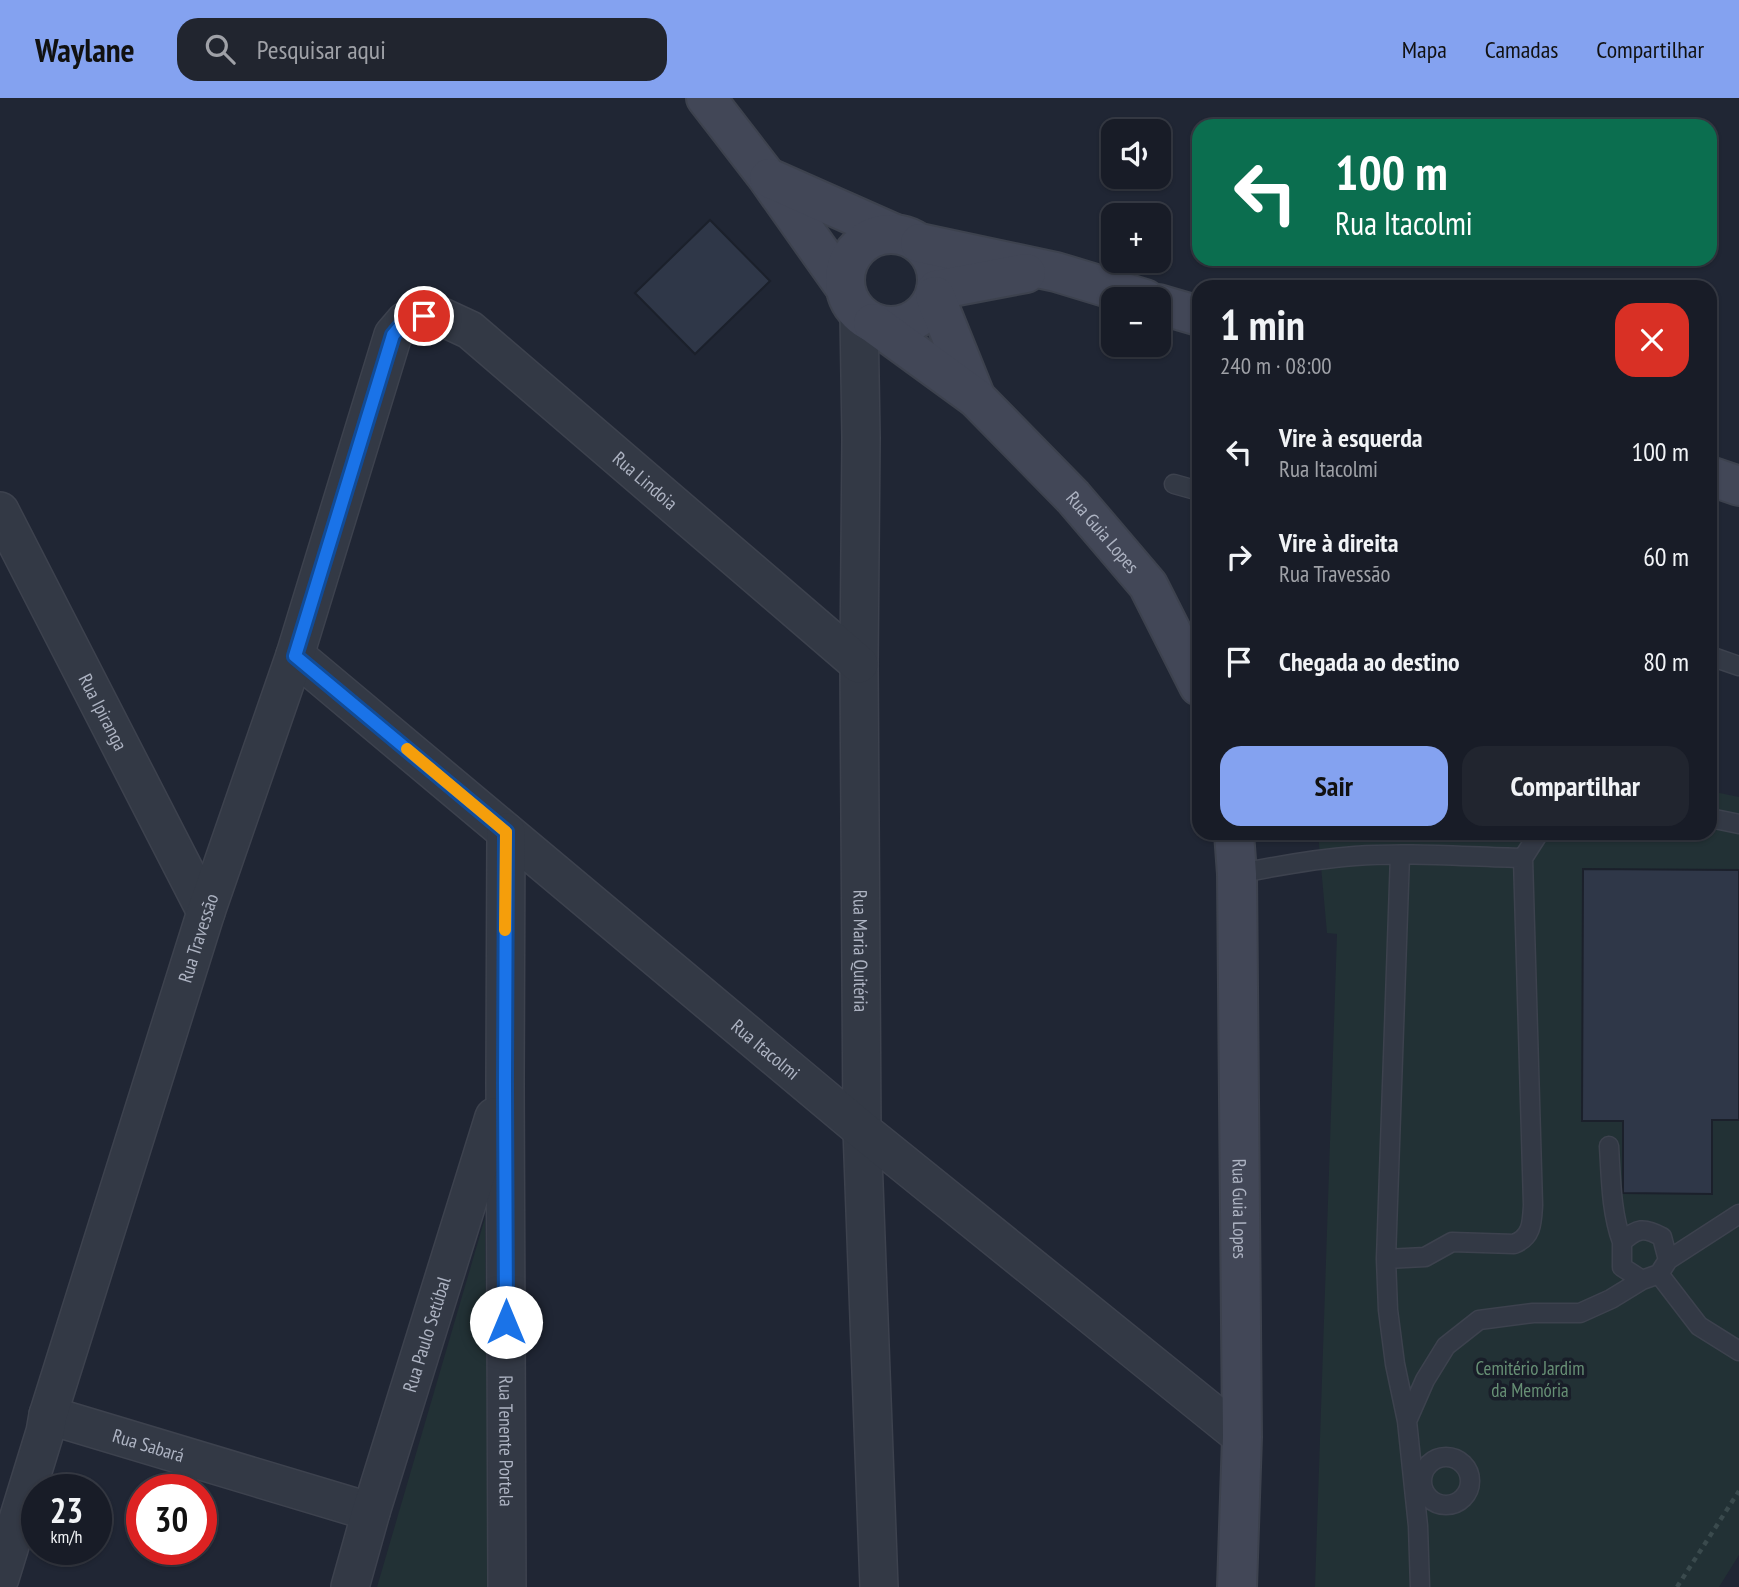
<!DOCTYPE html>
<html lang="pt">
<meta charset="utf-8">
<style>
:root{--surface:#181c27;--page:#21252f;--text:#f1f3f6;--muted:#9fa1a7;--line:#363a44;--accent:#84a2f0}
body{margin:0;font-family:"PT Sans Narrow",sans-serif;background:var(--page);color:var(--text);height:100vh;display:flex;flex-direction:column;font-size:26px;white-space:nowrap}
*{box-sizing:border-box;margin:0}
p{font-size:23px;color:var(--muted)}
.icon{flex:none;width:38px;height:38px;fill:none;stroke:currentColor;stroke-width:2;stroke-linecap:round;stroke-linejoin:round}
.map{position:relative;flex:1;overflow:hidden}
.drawer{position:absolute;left:1192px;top:182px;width:525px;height:560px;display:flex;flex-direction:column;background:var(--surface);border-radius:21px;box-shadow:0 2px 5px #0004,0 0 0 2px var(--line)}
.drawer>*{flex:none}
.hud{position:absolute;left:1192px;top:21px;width:525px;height:147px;border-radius:21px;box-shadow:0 2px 5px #0004,0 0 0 2px var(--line);background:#0b6e4f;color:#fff;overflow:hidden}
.fabs{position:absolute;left:1101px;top:21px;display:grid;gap:14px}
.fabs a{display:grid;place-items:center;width:70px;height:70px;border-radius:14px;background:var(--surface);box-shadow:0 2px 5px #0004,0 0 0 2px var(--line);font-size:35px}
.speed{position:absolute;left:21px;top:1376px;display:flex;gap:14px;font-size:35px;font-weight:700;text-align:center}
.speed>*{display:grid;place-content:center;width:91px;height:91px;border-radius:50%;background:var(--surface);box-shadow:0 2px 5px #0004,0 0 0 2px var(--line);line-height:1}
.speed small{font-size:18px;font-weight:400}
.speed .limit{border:10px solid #d22;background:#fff;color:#111}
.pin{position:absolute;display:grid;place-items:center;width:60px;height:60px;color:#fff;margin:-30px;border:4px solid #fff;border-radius:50%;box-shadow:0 2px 7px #0007}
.me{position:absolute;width:77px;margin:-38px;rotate:0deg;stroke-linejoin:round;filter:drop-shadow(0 0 5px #0008)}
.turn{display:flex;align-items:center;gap:24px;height:147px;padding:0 28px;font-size:32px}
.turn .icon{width:91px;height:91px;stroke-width:2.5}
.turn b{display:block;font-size:49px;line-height:60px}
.round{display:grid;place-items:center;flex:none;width:74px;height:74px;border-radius:21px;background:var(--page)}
.summary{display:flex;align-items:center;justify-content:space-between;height:119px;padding:0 28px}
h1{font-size:42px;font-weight:700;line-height:52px}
.button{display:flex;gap:14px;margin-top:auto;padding:14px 28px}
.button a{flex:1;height:80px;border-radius:21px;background:var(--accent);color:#111;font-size:28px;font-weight:700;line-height:80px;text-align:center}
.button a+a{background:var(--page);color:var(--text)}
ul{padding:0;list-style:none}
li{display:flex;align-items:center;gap:21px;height:105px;padding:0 28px}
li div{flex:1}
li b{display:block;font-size:26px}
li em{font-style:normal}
header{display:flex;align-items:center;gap:42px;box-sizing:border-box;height:98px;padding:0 35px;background:var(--accent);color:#111}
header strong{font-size:33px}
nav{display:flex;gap:38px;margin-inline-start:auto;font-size:24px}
.search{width:490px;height:63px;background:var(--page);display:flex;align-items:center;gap:18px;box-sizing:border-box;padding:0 24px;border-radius:21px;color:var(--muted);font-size:26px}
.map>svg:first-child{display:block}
.green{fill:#223135}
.building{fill:#2f3748;stroke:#1b202b;stroke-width:2}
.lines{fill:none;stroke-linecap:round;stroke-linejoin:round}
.lane-casing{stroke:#3d424e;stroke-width:21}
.street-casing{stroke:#3d424e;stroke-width:40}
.secondary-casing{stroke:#3d424e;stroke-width:42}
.path{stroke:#3a4a4d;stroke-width:4.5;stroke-dasharray:5 5;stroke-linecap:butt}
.lane{stroke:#333945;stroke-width:18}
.street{stroke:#333945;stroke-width:37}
.secondary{stroke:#424757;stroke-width:38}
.route-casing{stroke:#114b97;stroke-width:18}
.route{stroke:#1a73e8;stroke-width:12}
.slow{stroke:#f59e0b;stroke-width:12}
.labels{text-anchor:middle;stroke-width:7;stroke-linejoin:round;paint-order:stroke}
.street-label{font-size:19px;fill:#adb3c2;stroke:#191e29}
.park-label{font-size:19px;fill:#679075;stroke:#191e29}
</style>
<header>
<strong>Waylane</strong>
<div class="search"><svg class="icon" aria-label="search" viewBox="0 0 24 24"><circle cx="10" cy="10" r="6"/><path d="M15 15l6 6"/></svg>Pesquisar aqui</div>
<nav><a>Mapa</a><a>Camadas</a><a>Compartilhar</a></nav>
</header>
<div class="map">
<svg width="1739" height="1489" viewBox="0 0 1739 1489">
<rect width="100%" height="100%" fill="#202634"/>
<path class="green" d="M1710,693l29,6v758l-20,32h-404l22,-653 -10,-1 -9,-100h392z
M485,1120l4,369h-112z"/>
<path class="building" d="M710,122l60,61 -75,73 -60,-61z
M1583,771l156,1v250h-27v74l-89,-1v-72h-41z"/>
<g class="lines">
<g class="lane-casing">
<path id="lane" d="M1174,386l25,7
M1710,558l29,10
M1710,720l29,6
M1400,757l-14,404 2,51 7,54 12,57
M1237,776c39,-8 78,-15 118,-18 55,-4 112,1 168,2
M1609,1048c2,32 2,66 13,96
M1386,1161l39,-2 27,-15 62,2c18,-7 18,-21 19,-39l-10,-347 16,-25
M1668,1162l-6,-23c-18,-10 -25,-9 -40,5v25l20,13 17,-6 9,-14 71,-46
M1659,1176l40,52 40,25
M1422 1383a24 24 0 1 1 48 0a24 24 0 1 1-48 0Z
M1420,1489l-2,-61 -11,-105 18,-41 21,-34 33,-26 54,-7h47l31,-14 31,-19"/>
</g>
<g class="street-casing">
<g id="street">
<path id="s1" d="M859,216l2,124 -2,226 3,466 17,457"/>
<path id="s2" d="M0,413l206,401"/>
<path id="s3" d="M295,557l567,475 380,307"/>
<path id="s4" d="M506,734l-1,251 2,504"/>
<path id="s5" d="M48,1317l323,97"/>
<path id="s6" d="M0,1480l45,-146 3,-17 158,-503 89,-257 98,-320 12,-14 19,-5 18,1 28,13 389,334"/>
<path id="s7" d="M350,1489l21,-75 123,-395"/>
</g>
</g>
<g class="secondary-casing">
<g id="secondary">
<path d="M706,0l61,79 77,109"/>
<path d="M769,80l124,55"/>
<circle cx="891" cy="182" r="46"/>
<path d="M920,145l136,29 89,27"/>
<path d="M936,192l90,-17"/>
<path d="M935,198l41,102"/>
<path d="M1158,206l41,12"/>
<path id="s8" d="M873,225l103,75 97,99 75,88 51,101"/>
<path d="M1710,378l29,10"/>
<path id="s9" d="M1234,735l3,41 5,563 -5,150"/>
</g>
</g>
<path class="path" d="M1677,1489l62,-96"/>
<use href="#lane" class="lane"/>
<use href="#street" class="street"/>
<use href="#secondary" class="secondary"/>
</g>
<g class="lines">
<g class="route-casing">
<path id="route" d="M424,218l-19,5 -12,14 -98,321 211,176 -1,251 1,239"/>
</g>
<use href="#route" class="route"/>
<path class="slow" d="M407,651l99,83 -1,98"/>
</g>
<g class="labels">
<g class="street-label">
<text dy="7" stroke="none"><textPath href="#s6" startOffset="1622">Rua Lindoia</textPath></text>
<text dy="7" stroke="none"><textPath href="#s8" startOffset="312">Rua Guia Lopes</textPath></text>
<text dy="7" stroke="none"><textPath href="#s2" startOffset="226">Rua Ipiranga</textPath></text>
<text dy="7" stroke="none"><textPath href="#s6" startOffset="670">Rua Travessão</textPath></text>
<text dy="7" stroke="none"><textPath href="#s1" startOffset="637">Rua Maria Quitéria</textPath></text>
<text dy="7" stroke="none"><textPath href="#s3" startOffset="614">Rua Itacolmi</textPath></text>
<text dy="7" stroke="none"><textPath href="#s9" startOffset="376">Rua Guia Lopes</textPath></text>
<text dy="7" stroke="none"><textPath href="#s7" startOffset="264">Rua Paulo Setúbal</textPath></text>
<text dy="7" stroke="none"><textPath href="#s4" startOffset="609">Rua Tenente Portela</textPath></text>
<text dy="7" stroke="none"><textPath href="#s5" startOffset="105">Rua Sabará</textPath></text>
</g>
<g class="park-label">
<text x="1530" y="1277">Cemitério Jardim<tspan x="1530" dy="22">da Memória</tspan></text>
</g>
</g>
</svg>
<div class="fabs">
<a><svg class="icon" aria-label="sound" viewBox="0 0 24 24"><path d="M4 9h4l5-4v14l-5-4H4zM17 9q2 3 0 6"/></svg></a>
<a>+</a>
<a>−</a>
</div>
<div class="speed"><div>23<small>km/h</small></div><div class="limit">30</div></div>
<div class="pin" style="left:424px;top:218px;background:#d93025"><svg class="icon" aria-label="arrive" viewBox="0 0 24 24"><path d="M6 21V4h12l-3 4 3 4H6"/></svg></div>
<svg class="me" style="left:506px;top:1224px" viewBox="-20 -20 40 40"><circle r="19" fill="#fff"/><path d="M0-13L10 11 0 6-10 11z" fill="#1a73e8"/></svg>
<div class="hud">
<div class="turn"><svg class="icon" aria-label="left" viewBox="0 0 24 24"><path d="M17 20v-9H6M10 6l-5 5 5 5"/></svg><div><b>100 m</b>Rua Itacolmi</div></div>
</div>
<section class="drawer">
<div class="summary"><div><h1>1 min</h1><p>240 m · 08:00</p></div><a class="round" style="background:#d93025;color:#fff"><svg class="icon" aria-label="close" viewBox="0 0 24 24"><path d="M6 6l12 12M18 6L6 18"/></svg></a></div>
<ul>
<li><svg class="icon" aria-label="left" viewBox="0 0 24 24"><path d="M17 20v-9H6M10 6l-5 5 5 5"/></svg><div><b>Vire à esquerda</b><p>Rua Itacolmi</p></div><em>100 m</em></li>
<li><svg class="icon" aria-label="right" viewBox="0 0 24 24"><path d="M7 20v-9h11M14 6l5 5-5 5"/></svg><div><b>Vire à direita</b><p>Rua Travessão</p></div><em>60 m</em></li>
<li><svg class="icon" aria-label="arrive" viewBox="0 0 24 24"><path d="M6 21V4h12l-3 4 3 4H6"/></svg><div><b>Chegada ao destino</b></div><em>80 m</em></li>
</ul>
<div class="button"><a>Sair</a><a>Compartilhar</a></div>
</section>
</div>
